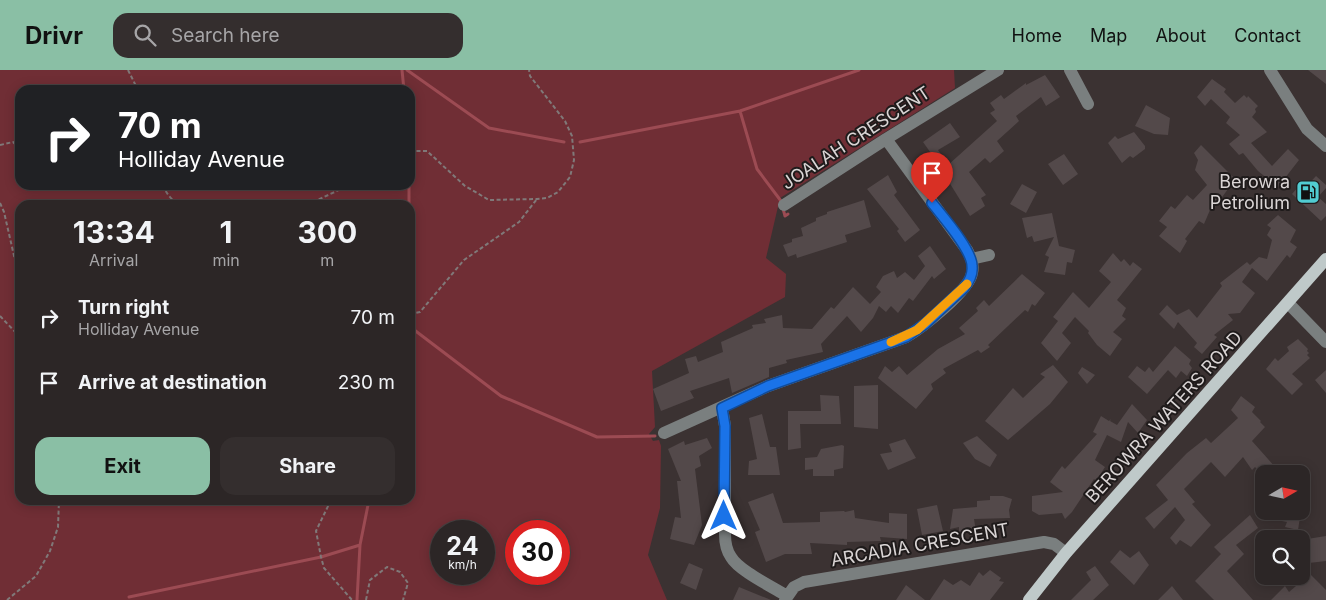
<!DOCTYPE html>
<style>
:root{--surface:#2c2626;--page:#342e2e;--text:#f1f3f6;--muted:#a6a5a7;--line:#484343;--accent:#8abfa5}
body{margin:0;font-family:Inter,sans-serif;background:var(--page);color:var(--text);height:100vh;display:flex;flex-direction:column;font-size:19px;white-space:nowrap}
*{box-sizing:border-box;margin:0}
p{font-size:16px;color:var(--muted)}
.icon{flex:none;width:28px;height:28px;fill:none;stroke:currentColor;stroke-width:2;stroke-linecap:round;stroke-linejoin:round}
.map{position:relative;flex:1;overflow:hidden}
.drawer{position:absolute;left:15px;top:130px;width:400px;height:305px;display:flex;flex-direction:column;background:var(--surface);border-radius:15px;box-shadow:0 2px 12px #0003,0 0 0 1px var(--line)}
.drawer>*{flex:none}
.top-card{position:absolute;left:15px;top:15px;width:400px;height:105px;border-radius:15px;box-shadow:0 2px 12px #0003,0 0 0 1px var(--line);background:#202124;color:#fff;overflow:hidden}
.needle{width:32px;rotate:81deg}
.fabs{position:absolute;left:1255px;top:395px;display:grid;gap:10px}
.fabs a{display:grid;place-items:center;width:55px;height:55px;border-radius:10px;background:var(--surface);box-shadow:0 2px 12px #0003,0 0 0 1px var(--line);font-size:25px}
.speed{position:absolute;left:430px;top:450px;display:flex;gap:10px;font-size:25px;font-weight:700;text-align:center}
.speed>*{display:grid;place-content:center;width:65px;height:65px;border-radius:50%;background:var(--surface);box-shadow:0 2px 12px #0003,0 0 0 1px var(--line);line-height:1}
.speed small{font-size:12px;font-weight:400}
.speed .limit{border:8px solid #d22;background:#fff;color:#111}
.pin{position:absolute;display:grid;place-items:center;width:42px;height:42px;color:#fff;margin:-51px -21px;border-radius:50% 50% 50% 0;rotate:-45deg;box-shadow:0 0 5px #0007}
.pin .icon{rotate:45deg}
.me{position:absolute;width:55px;margin:-28px;rotate:0deg;stroke-linejoin:round;filter:drop-shadow(0 0 4px #0008)}
.turn{display:flex;align-items:center;gap:18px;height:105px;padding:0 20px;font-size:22px}
.turn .icon{width:65px;height:65px;stroke-width:2.5}
.turn b{display:block;font-size:35px;line-height:42px}
.eta{display:flex;justify-content:space-evenly;align-items:center;height:85px;text-align:center}
.eta b{font-size:30px;font-weight:700;line-height:35px}
.button{display:flex;gap:10px;margin-top:auto;padding:10px 20px}
.button a{flex:1;height:58px;border-radius:15px;background:var(--accent);color:#111;font-size:20px;font-weight:700;line-height:58px;text-align:center}
.button a+a{background:var(--page);color:var(--text)}
ul{padding:0;list-style:none}
li{display:flex;align-items:center;gap:15px;height:65px;padding:0 20px}
li div{flex:1}
li b{display:block;font-size:19px}
li em{font-style:normal}
header{display:flex;align-items:center;gap:30px;box-sizing:border-box;height:70px;padding:0 25px;background:var(--accent);color:#111}
header strong{font-size:24px}
nav{display:flex;gap:28px;margin-inline-start:auto;font-size:18px}
.search{width:350px;height:45px;background:var(--page);display:flex;align-items:center;gap:12px;box-sizing:border-box;padding:0 18px;border-radius:15px;color:var(--muted);font-size:19px}
.map>svg:first-child{display:block}
.green{fill:#702e35;fill-rule:evenodd}
.lines{fill:none;stroke-linecap:round;stroke-linejoin:round}
.stream{stroke:#9c4b53;stroke-width:3}
.building{fill:#53494a}
.path{stroke:#807979;stroke-width:2;stroke-dasharray:4 2.5;stroke-linecap:butt}
.minor{stroke:#7a7f7f;stroke-width:12}
.major{stroke:#bfc9c9;stroke-width:12}
.route-casing{stroke:#114b97;stroke-width:12}
.route{stroke:#1a73e8;stroke-width:9}
.slow{stroke:#f59e0b;stroke-width:9}
.labels{text-anchor:middle;stroke-width:4;stroke-linejoin:round;paint-order:stroke}
.street-label{font-size:18px;fill:#dad5d5;stroke:#1f1b1b}
.poi-label{font-size:18px;fill:#dad5d5;stroke:#1f1b1b;text-anchor:end}
</style>
<header>
<strong>Drivr</strong>
<div class="search"><svg class="icon" aria-label="search" viewBox="0 0 24 24"><circle cx="10" cy="10" r="6"/><path d="M15 15l6 6"/></svg>Search here</div>
<nav><a>Home</a><a>Map</a><a>About</a><a>Contact</a></nav>
</header>
<div class="map">
<svg width="1326" height="530" viewBox="0 0 1326 530">
<rect width="100%" height="100%" fill="#3b3232"/>
<path class="green" d="M0,0h954l1,18 -175,110 -14,60 20,16 -1,23 -133,74 3,56 -6,7 4,7 6,-1 2,6 -1,62 -12,47 19,45h-667zM20,20h390v95h-390zM20,135h390v295h-390zM441,461h43v43h-43zM516,461h43v43h-43z"/>
<g class="lines">
<path class="stream" d="M402,0l2,20
M407,0l82,58 75,14
M740,41l17,58 24,32 4,15 3,-2
M580,72l160,-31 119,-41
M409,135v-20
M410,173l3,86 -3,11
M413,259l88,67 96,41 58,-1
M129,527l192,-40 39,-12
M357,530l3,-55 9,-45"/>
</g>
<path class="building" d="M1308,0h18v14z
M1045,5l15,22 -14,9 -5,-9 -25,19 3,5 -22,20 7,10 -14,12 -5,-5 -16,14 17,23 -5,3 4,8 -15,10 -21,-34 -4,2 -9,-15 4,-3 -17,-24 27,-19 10,14 -22,13 10,15 49,-44 -7,-8 5,-3 -5,-7 11,-8 3,4 22,-16v2z
M1212,9l14,10 -2,3 11,11 9,-8 3,3 1,-2 10,10 -3,3 1,3 -4,5 15,15 -16,11 21,23 16,-17 11,11 -21,27 -20,-16 -15,-18 -4,2 -10,-11 11,-9 -14,-12 4,-6 -19,-18 -6,7 -8,-9z
M1146,35l24,13 -2,17 -14,-1 -19,-8z
M1134,62l11,14v3l-12,9 -3,-2 -8,7 -14,-20 7,-7 3,3z
M1201,75l33,33 -10,9 4,2 -16,22 -2,-1 -6,14 -5,-3 -14,18 2,2 -7,12 -21,-17 8,-9 -8,-6 12,-15 4,3 12,-14 6,5 14,-15 -12,-15 3,-10 -4,-7z
M1064,84l14,20 -15,11 -15,-21z
M888,105l9,17 -3,3 26,35 -15,12 -8,-11 2,-2 -32,-40z
M1316,106l10,9v3l-8,9 8,7v12l-5,5 -29,-27 7,-8 4,4z
M1022,114l15,8 -11,21 -16,-9z
M864,130l7,27 -26,8 2,7 -50,16 -1,-4 -8,3 -5,-12 9,-3v-3l11,-3 -2,-8 15,-7v-3l11,-4v-2z
M1052,143l7,33 16,4 -3,13 -5,-1 -2,13 -21,-3 5,-15 -4,-2 9,-18 -20,5 -2,-6 -5,2 -5,-20z
M1278,145l18,15 -6,12 7,5 -7,11 -3,-3 -20,26 -15,-13 -10,14 13,11 -15,20 -12,1 5,6 -19,15 3,2 -15,17 -8,-7 3,-4 -19,-21 -4,7 -15,-15 8,-9 10,10 12,-6 8,9 25,-32 -2,-3 27,-21 3,3 9,-8 8,2 5,-19 -5,-5 4,-7 -4,-3z
M930,176l16,23 -12,10 -2,-3 -19,25 -4,-3 -11,15 -7,-7 -5,6 -7,-6 -6,12 -12,14 -14,-16 -26,28 2,8 -37,8 1,3 -18,5v9l-37,16 -3,-15 -39,13 4,7 -33,13 -8,-22 36,-16 -4,-14 11,-3 2,6 25,-10 -2,-10 32,-14 -1,-3 14,-2 -2,-4 18,-4 1,13 29,1 19,-22 3,2 19,-22 17,17 11,-12 -5,-5 7,-11 11,-5 3,7 8,-6 9,8 11,-14 -7,-10z
M1113,183l8,9 3,-3 6,7 3,-4 9,7 -25,31 9,8 -4,8 4,3 -13,13 9,7 -12,17 -13,-11 -9,-12 1,-2 -14,-14 -13,16 9,10 -14,18 -16,-18 17,-22 -5,-4 20,-25 16,16 22,-26 -12,-11z
M1022,204l23,19 -10,13 -3,-2 -4,8 -3,-2 -37,35 2,2 -9,6 -3,-3 -35,19 3,4 -15,11 2,5 -17,20 -38,-31 7,-12 7,6 7,-6 8,9 31,-26 27,-15 -6,-6 19,-17 -2,-3 8,-8 5,6z
M1298,269l10,10 -1,2 2,2 -2,2 3,3 -18,16 11,10 -11,11 -26,-26 9,-11 3,3 11,-10 -2,-4z
M1175,276l16,14 -2,4 3,4 -5,8 -6,-5 -5,7 -8,-8 -21,24 -19,-17 9,-11 8,6 4,-5 4,5z
M1053,295l15,17 -18,22 -42,36 -23,-19 28,-33 10,10 22,-21 -5,-3z
M1082,297l13,8 -8,9 -9,-11z
M1326,300v23l-11,-13z
M878,315v44l-24,-2v-41z
M820,325l19,1 2,28h-41l1,24 -13,2v-39h33z
M1241,326l14,11 -3,5 9,9 -1,1 5,5 -13,14 24,27 -5,6h-6l-4,-6 -3,2 -3,-3 -3,3 -9,-13 -18,20 -14,-15 -27,27 11,13 -3,2 19,21 -20,22 -11,-7 -4,5 -6,-7 15,-18 -10,-13 -21,22 -9,-11 23,-18 -12,-15 31,-32 19,-15 5,5 27,-25 -7,-8z
M1132,334l15,16 -9,13 -10,-11 -7,20 -14,-7 -12,25 10,7 -9,14 -2,-2 -22,33 -7,7 -3,-6 -23,2 -7,-4v-15l31,-4 -13,-10 12,-16 3,3 32,-35 -4,-2 8,-16 8,5 2,-2 -1,2 7,4z
M762,344l8,33h6l4,28h-32l1,-14 8,-2 -8,-41z
M977,366l20,19 -7,12 -15,-8 -12,-16z
M707,368l5,10 -13,8 2,10 -6,3 7,56 -8,20 -24,-6 5,-22 6,1 -4,-37h4l-13,-32 16,-8 1,4z
M905,369l11,19 -28,12 -8,-16 12,-2 -3,-8z
M842,375l2,1 -1,22 -9,2v6h-21v-7l-8,1v-12l12,-1 4,-8z
M773,423l10,30 37,-1v-10l24,-1 1,1 9,-2 1,8 34,5v-10l18,1v25l-27,-2 1,4 -34,1v3l-37,-2 2,11h-27l-19,8 -11,-30 5,-2 -12,-28z
M990,426h13l9,3 -3,11 1,8 -36,1 2,13 -17,2v-7l-9,2 3,-20 24,-2v-6l13,-1z
M937,435l6,26 -21,4 -5,-26z
M1279,441h22l-3,19 -13,-3 2,-5 -10,-2z
M1250,445l8,13 -22,17 8,9 -17,17 26,29h-39l-19,-19 26,-27 -7,-7z
M1326,466v25l-17,2 -1,-4 -5,1 -2,-20z
M1120,480l10,8 9,-7 10,14 -15,20 -24,-23z
M689,493l14,6 -7,21 -16,-7z
M1095,496l14,19 -16,15h-22l20,-20 -5,-8z
M990,500l11,8 -2,3 5,1 -14,18h-60l14,-21 9,6 8,-5 9,6 9,-14 4,4z
M1310,504l16,16v10h-55l14,-14 4,6z
M906,515l19,15h-29z
M1172,516l11,14h-25z
M739,517l32,13h-38z"/>
<g class="lines">
<path class="path" d="M128,0l10,20
M0,75l13,-3 7,7
M410,81h17l38,35 24,14 48,-1 10,-1 11,-6 12,-15 4,-17 -2,-24 -7,-15 -35,-45 -1,-6
M163,115c4,10 9,16 19,20
M0,133l4,9 16,70
M307,135l34,-16 20,-4
M410,244l10,-2 44,-52 55,-38 18,-23
M0,246l20,21
M331,430l-15,31 5,26 3,11 28,32
M7,530l29,-24 14,-25 8,-24 1,-27
M366,530l4,-20 17,-13 13,5 8,11 -5,17"/>
<path class="minor" d="M1070,0l18,34
M1270,0l37,59 19,17
M784,135l102,-66 112,-69
M971,189l18,-4
M1289,234l37,38
M722,338l3,18v108c0,8 1,16 6,23 8,14 42,30 56,39
M664,363l104,-47 138,-49c16,-9 63,-46 66,-64 2,-9 -1,-15 -5,-23l-81,-111
M785,530l9,-13 10,-5 240,-40 10,2 12,9"/>
<path class="major" d="M1029,530l37,-47 260,-294"/>
</g>
<g class="lines">
<g class="route-casing">
<path id="route" d="M724,446l1,-90 -3,-18 46,-22 138,-49 19,-13 39,-36c5,-7 9,-13 8,-22 0,-16 -29,-49 -40,-63"/>
</g>
<use href="#route" class="route"/>
<path class="slow" d="M891,272l26,-12 50,-46"/>
</g>
<defs>
<g id="fuel-square" transform="scale(1.25)"><rect x="-9" y="-9" width="18" height="18" rx="4" fill="#51ccd2" stroke="#1f1b1b"/><path d="M-5.5-6h7V0h2V4h1.3V-2.5L3-4.5l.8-.8L6-3V5H2.5V1h-1V6h-7ZM-4.2-4.7v3.2H.2V-4.7Z" fill="#111"/></g>
</defs>
<g fill-rule="evenodd">
<use href="#fuel-square" x="1308" y="122"/>
</g>
<g class="labels">
<g class="street-label">
<text transform="translate(856 68) rotate(-33)" y="6">JOALAH CRESCENT</text>
<text transform="translate(1164 347) rotate(-48)" y="6">BEROWRA WATERS ROAD</text>
<text transform="translate(920 475) rotate(-10)" y="6">ARCADIA CRESCENT</text>
</g>
<g class="poi-label">
<text x="1290" y="118">Berowra<tspan x="1290" dy="21">Petrolium</tspan></text>
</g>
</g>
</svg>
<div class="fabs">
<a><svg class="needle" viewBox="-14 -14 28 28"><path d="M0-13l5 13h-10z" fill="#e53935"/><path d="M0 13l5-13h-10z" fill="#a6a5a7"/></svg></a>
<a><svg class="icon" aria-label="search" viewBox="0 0 24 24"><circle cx="10" cy="10" r="6"/><path d="M15 15l6 6"/></svg></a>
</div>
<div class="speed"><div>24<small>km/h</small></div><div class="limit">30</div></div>
<div class="pin" style="left:932px;top:133px;background:#d93025"><svg class="icon" aria-label="arrive" viewBox="0 0 24 24"><path d="M6 21V4h12l-3 4 3 4H6"/></svg></div>
<svg class="me" style="left:724px;top:446px" viewBox="-20 -20 40 40"><path d="M0-17L14 15 0 8-14 15z" fill="#1a73e8" stroke="#fff" stroke-width="4"/></svg>
<div class="top-card">
<div class="turn"><svg class="icon" aria-label="right" viewBox="0 0 24 24"><path d="M7 20v-9h11M14 6l5 5-5 5"/></svg><div><b>70 m</b>Holliday Avenue</div></div>
</div>
<section class="drawer">
<div class="eta">
<div><b>13:34</b><p>Arrival</p></div>
<div><b>1</b><p>min</p></div>
<div><b>300</b><p>m</p></div>
</div>
<ul>
<li><svg class="icon" aria-label="right" viewBox="0 0 24 24"><path d="M7 20v-9h11M14 6l5 5-5 5"/></svg><div><b>Turn right</b><p>Holliday Avenue</p></div><em>70 m</em></li>
<li><svg class="icon" aria-label="arrive" viewBox="0 0 24 24"><path d="M6 21V4h12l-3 4 3 4H6"/></svg><div><b>Arrive at destination</b></div><em>230 m</em></li>
</ul>
<div class="button"><a>Exit</a><a>Share</a></div>
</section>
</div>
